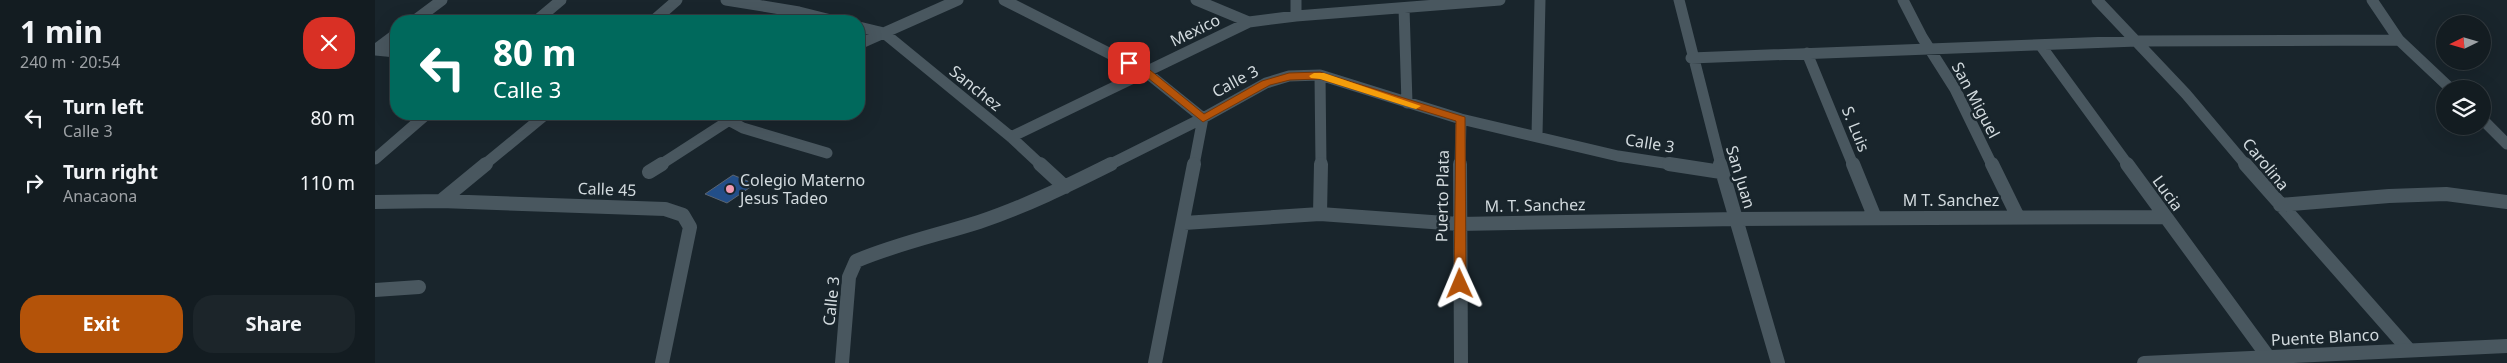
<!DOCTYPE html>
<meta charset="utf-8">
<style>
:root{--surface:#131c21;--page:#1c252a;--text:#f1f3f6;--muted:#9da1a5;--line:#323a3f;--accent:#b45309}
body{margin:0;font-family:"Noto Sans",sans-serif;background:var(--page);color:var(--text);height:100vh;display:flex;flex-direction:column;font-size:19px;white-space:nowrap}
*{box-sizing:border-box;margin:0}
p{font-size:16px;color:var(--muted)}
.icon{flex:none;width:28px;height:28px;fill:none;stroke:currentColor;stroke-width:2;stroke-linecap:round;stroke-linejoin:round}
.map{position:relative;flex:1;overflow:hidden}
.panel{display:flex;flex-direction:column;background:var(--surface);width:375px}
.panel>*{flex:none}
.guide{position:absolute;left:15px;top:15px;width:475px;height:105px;border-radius:20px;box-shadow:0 5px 20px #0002,0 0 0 1px var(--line);background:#00695c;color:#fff;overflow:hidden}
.needle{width:32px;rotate:265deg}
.controls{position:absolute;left:2061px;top:15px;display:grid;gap:10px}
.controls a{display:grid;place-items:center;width:55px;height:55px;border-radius:50%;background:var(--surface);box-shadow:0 5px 20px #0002,0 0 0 1px var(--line);font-size:25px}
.pin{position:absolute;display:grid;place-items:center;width:42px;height:42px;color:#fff;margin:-21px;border-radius:10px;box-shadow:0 2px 8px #0006}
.me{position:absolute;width:55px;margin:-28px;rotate:359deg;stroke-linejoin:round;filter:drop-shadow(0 0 4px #0008)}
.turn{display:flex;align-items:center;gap:18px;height:105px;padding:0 20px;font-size:22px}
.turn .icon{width:65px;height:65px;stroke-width:2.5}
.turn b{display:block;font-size:35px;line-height:42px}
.round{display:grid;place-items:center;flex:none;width:52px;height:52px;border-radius:20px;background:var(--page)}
.summary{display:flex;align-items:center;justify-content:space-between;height:85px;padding:0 20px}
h1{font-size:30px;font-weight:700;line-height:38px}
.cta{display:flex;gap:10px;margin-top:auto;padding:10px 20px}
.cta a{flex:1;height:58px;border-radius:20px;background:var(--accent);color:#fff;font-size:20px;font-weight:700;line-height:58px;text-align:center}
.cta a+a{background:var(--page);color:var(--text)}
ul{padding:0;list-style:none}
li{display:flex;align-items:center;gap:15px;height:65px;padding:0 20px}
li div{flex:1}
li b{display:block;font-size:19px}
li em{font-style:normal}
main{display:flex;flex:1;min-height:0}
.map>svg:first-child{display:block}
.building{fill:#224e88;stroke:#5b646f}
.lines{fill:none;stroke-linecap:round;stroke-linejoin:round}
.street-far1{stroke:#49575f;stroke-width:11}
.street{stroke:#49575f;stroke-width:14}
.secondary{stroke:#49575f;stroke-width:14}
.route{fill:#b45309;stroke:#753606}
.slow{fill:#f59e0b}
.poi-dot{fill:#f19ab2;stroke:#19252c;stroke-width:2}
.labels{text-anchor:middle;stroke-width:5;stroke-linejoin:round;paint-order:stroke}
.street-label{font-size:16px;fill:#d2dade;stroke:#19252c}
.poi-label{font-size:16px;fill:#d2dade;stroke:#19252c;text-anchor:start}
</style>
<main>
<section class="panel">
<div class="summary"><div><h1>1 min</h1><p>240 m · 20:54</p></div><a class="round" style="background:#d93025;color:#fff"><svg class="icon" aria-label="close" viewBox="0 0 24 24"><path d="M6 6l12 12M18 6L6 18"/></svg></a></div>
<ul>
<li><svg class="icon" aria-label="left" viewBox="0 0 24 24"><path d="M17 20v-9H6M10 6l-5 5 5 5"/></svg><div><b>Turn left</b><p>Calle 3</p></div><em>80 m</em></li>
<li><svg class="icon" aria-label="right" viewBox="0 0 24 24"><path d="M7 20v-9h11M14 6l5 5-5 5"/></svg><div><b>Turn right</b><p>Anacaona</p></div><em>110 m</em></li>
</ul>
<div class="cta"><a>Exit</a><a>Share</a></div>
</section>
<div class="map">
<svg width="2132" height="363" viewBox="0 0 2132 363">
<rect width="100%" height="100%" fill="#19252c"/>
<path class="building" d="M358,175l22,9 -28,19 -22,-9z"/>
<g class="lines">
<path class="street-far1" d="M351,0l73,12 36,9
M629,0l142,72 57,46 -9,47
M821,0l53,22
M921,0v16
M1304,0l42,165
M1528,0l19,37 33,52 37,76
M1722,0l89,94 60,71
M1997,0l27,40 52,49
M1029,8l3,95
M39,21l28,-21
M161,21l25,-21
M278,21l24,-21
M408,21l16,-9
M484,27l25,6 127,104 30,28
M484,44l99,-44
M1666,46l87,119
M0,50l21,-16
M0,50l21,2
M1432,53l46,112
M1316,58l446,-17 262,-1
M945,75l1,90
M342,114l26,14 84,25
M2108,120l24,24
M1162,135l3,-135
M636,137l238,-115 47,-6 204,-16
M0,159l52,-45
M109,165l62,-51
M285,165l68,-44
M734,165l94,-47 63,-35 23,-7 31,-1 141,44 157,37 59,9
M1085,165l1,-46"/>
<path class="street" d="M665,164l25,23
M1085,164l1,199
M1294,164l52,8
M1345,164l58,199
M1478,164l22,54
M1617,164l26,53
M1752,164l142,194
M1870,164l164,186
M274,172l13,-8
M66,201l45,-37
M0,202l66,-1 224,8 18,6 7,12 -28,136
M1905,205l109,-9 57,-2 61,8
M945,214l1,-50
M809,223l136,-9 139,10 278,-5 428,-2
M0,290l44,-3
M467,363l7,-86 7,-16c40,-17 82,-26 123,-39 45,-15 90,-37 132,-58
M780,363l39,-199"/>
<path class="secondary" d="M1769,363l363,-17"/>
</g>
<path class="route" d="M754,60l21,10 54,44 58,-33 27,-8 31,-1 145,45 1,167 -2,3h-9l-1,-3 2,-163 -136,-42 -30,1 -20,5 -67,37 -60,-48 -18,-9v-4z"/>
<path class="slow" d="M939,73h10l97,33 -5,3 -4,-1 -92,-29 -9,-1 -2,-2z"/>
<circle class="poi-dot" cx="355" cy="189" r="5"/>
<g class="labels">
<g class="street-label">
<text transform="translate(820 30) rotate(-26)" y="6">Mexico</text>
<text transform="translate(860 81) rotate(-28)" y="6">Calle 3</text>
<text transform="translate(601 88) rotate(39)" y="6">Sanchez</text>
<text transform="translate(1601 100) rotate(62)" y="6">San Miguel</text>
<text transform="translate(1481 129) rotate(68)" y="6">S. Luis</text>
<text transform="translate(1275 143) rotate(9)" y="6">Calle 3</text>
<text transform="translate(1891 164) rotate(50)" y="6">Carolina</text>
<text transform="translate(1366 177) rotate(73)" y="6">San Juan</text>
<text transform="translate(232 189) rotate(2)" y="6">Calle 45</text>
<text transform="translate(1793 193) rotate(54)" y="6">Lucia</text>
<text transform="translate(1067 196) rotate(-89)" y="6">Puerto Plata</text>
<text x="1576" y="206">M T. Sanchez</text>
<text transform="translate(1160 205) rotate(-1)" y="6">M. T. Sanchez</text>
<text transform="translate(456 301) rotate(-84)" y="6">Calle 3</text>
<text transform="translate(1950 337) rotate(-3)" y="6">Puente Blanco</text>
</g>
<g class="poi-label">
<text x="365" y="186">Colegio Materno<tspan x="365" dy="18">Jesus Tadeo</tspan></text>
</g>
</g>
</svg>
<div class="controls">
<a><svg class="needle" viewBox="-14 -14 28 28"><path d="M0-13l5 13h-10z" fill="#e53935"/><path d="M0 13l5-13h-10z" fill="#9da1a5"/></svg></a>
<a><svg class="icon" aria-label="layers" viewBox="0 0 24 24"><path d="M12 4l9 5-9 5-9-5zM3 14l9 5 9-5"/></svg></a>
</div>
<div class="pin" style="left:754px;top:63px;background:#d93025"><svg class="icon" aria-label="arrive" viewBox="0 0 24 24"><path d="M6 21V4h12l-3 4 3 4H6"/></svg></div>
<svg class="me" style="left:1085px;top:284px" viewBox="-20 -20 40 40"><path d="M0-17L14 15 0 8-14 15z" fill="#b45309" stroke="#fff" stroke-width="4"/></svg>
<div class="guide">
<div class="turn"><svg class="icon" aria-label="left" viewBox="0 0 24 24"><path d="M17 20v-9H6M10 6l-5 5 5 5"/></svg><div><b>80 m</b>Calle 3</div></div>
</div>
</div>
</main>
